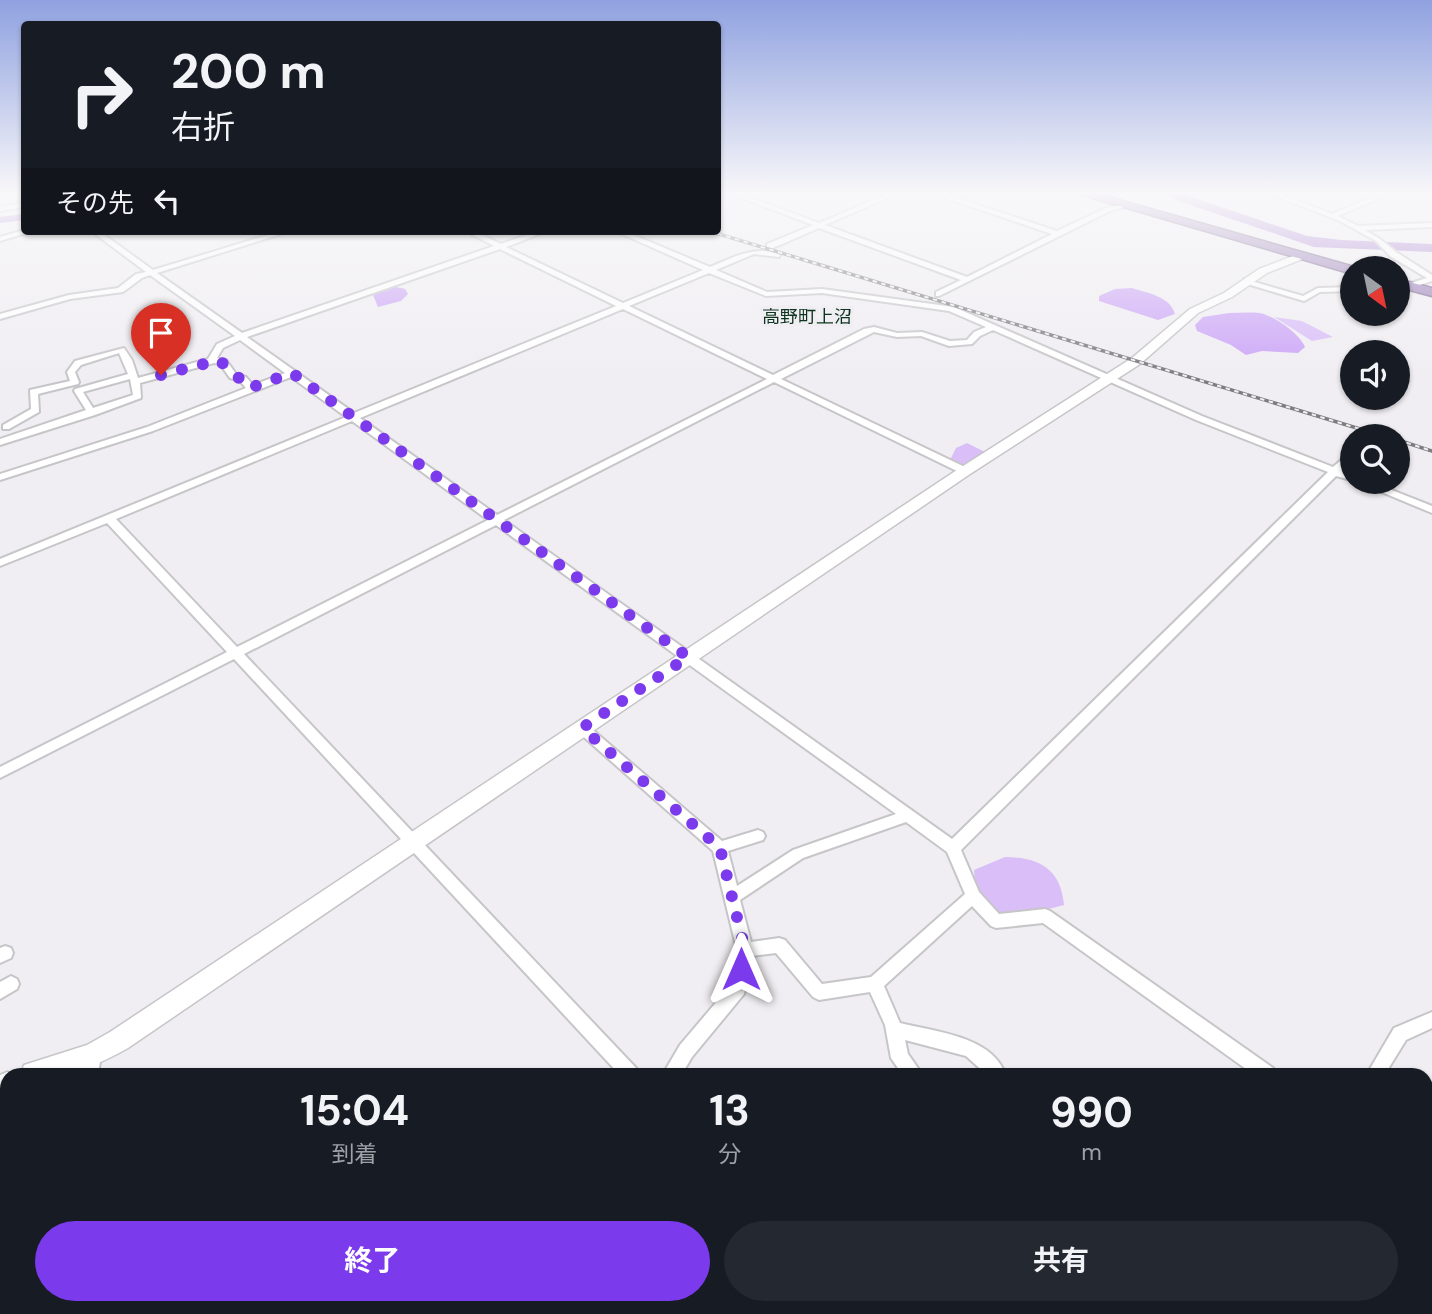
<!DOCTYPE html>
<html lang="ja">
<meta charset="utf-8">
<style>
:root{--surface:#171b24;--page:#242831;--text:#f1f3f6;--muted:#9ea1a6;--accent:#7c3aed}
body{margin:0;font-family:"DM Sans","Noto Sans JP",sans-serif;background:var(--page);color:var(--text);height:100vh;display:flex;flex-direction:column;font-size:26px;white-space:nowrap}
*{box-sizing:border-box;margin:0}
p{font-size:23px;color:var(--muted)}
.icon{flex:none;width:38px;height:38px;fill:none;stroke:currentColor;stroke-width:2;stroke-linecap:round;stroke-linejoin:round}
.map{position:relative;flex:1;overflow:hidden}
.drawer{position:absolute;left:0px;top:1068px;width:1433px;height:247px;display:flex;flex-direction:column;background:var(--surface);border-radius:21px 21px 0 0;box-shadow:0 2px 5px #0004}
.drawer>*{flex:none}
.banner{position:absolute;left:21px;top:21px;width:700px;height:214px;border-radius:7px;box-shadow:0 2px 5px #0004;background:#171b24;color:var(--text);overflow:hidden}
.needle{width:46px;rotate:147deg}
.tools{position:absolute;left:1340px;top:256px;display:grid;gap:14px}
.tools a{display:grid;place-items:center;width:70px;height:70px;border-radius:50%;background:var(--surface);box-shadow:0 2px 5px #0004;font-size:35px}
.pin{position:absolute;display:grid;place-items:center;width:60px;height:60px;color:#fff;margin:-72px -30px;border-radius:50% 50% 50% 0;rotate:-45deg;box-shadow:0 0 7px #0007}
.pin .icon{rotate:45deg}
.me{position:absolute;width:77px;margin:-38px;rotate:0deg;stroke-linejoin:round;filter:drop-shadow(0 0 5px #0008)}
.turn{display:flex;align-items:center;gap:24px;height:147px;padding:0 35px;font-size:32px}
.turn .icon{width:91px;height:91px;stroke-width:2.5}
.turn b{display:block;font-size:49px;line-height:60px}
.then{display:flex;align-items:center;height:66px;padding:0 35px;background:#0003;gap:14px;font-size:26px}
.eta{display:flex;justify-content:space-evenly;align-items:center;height:119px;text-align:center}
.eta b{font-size:42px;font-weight:700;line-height:49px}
.primary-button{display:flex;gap:14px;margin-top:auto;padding:14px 35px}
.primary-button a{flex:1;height:80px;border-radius:42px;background:var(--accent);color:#fff;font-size:28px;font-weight:700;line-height:80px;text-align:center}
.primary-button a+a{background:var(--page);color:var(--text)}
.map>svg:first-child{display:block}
.green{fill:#d9bef8}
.forest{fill:#cca6f7}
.water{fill:#ab85d4}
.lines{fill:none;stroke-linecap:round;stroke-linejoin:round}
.river{fill:#ab85d4;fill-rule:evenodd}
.street-casing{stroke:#c6c5c8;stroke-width:4}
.secondary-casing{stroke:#c6c5c8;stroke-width:3}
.highway-casing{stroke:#746189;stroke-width:3}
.street{fill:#fff;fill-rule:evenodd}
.secondary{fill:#fff;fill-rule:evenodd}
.highway{fill:#987cb8;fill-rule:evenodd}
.rail-casing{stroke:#7d7c7e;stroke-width:3.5}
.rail{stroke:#f0eef2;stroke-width:2;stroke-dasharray:4.5;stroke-linecap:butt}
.route{stroke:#7c3aed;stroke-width:12;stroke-dasharray:0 21.6}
.labels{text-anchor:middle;stroke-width:7;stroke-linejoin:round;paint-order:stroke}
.far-quarter-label{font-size:18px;fill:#0b331d;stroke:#f0eef2}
</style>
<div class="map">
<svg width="1432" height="1314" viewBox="0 0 1432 1314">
<rect width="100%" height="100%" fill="#f0eef2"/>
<path class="green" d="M1274,317l28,4 31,16 -21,4z
M967,443l18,9 -21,16 -14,-8 6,-12z
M1005,857c34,0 56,12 59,48l-23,6 -40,3 -25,-21 -2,-23z"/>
<path class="forest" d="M396,287l9,2 3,5 -7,7 -23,6 -5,-12z
M1132,288c15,5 38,8 43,26l-17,6 -59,-19v-5l16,-7z
M1229,313c10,0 20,-1 30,0 14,2 40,20 46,34l-7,6 -36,-2 -16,4 -15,-10 -34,-14 -2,-6 8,-8z"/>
<path class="water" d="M1168,194h15l124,42 34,4 91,4v8l-118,-5 -138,-47z"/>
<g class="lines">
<path class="river" d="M24,214v6l-24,3v-6z"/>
<g class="street-casing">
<path id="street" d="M731,194h10l78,29 68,-29h10l-72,31 142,52 85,-43 -118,-40h11l112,37 49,-23 19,-4 3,2 -18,5 -171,85h-3v-4l25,-12 -142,-52 -46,20h-6v-4l46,-19z
M1270,194h10l52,20 48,-20h10l-52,22 20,10 74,-3v4l-67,3 15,9 16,13 36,23v6l-34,11v-5l29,-9 -37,-22 -14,-15 -36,-20z
M24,203v4l-24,4v-4z
M24,230l9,1 -33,10v-4z
M91,231h8l54,39 128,-39h10l-134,42 85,60 252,-87 -29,-15h9l27,13 37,-13h10l-42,16 117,56 80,-33 -88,-39h9l86,36c22,-9 46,-23 70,-12l-1,2 -25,-3 -38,16 51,22 55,-3 132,18 248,109 131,51 20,-17v9l-12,12 12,4v6h16l63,25v7l-77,-32 -19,-5 -375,374 18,42 20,22 46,-5 5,2 223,157 3,6h-23l-210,-151 -47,5 -5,-2 -19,-20 -88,80 16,37c33,8 89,13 104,48l-2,3h-16l-20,-18 -61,-16 3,14 14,20h-20l-11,-16 -6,-33 -15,-33 -51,8 -6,-3 -37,-44 -24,3 -8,38 -52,63 -10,17h-19l17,-29 50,-59 7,-36 -24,-99 -136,-120 -2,-3 2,-3h10l135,116 36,-11 5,2 2,4 -2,4 -35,11 9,35 56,-36 103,-36 -400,-289 -252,129 392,414 3,6h-20l-385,-415 -234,119v-11l227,-115 -120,-129 -107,43v-7l346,-142 -55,-40 -138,54 -153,49v-6l147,-47 99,-39 -6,-7 -10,-3 -10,-14 -6,-1 -74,20 1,15 -46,17 -95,30v-6l86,-29 -12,-19 1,-2 53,-15 -9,-21 -38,12 -6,7 4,10 -1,2 -40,10 1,18 -30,17h-6v-4l28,-16 -1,-19 40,-9 -3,-9 8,-11 49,-13 8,12 6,18 70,-19 9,-15 18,-8 -85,-61 -8,3 -19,14 -53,7 -70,20v-5l69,-19 49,-7 18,-14 10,-2zM500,249l116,57 -262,107 -107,-76zM709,273l57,23 56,-3 127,18 37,16 -12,5 -7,8 -17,1 -28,-9 -25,1 -23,-6 -10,2 -91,46 -144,-69zM623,309l144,70 -270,136 -137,-97zM993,330l203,90 132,52 -376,367 -448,-319 270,-138 187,91h8v-4l-188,-90 93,-47 23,5 24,-1 28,10 23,-2 8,-8zM240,340l45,33 -32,12 -7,-8 -10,-3 -10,-14 -9,-2 6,-10zM130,379l3,16 -40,13 -10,-16zM352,421l136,99 -251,127 -121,-128zM906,822l41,30 18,42 -94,83 -49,7 -37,-44 -6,-2 -28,4 -11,-42 63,-42z
M1244,279l59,17 15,-8 35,-1v4l-33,1 -16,9 -60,-18z
M5,946l6,2 2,5 -2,5 -11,5v-15z
M11,976l6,3 2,5 -2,5 -17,10v-17z
M1432,1012v16l-26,12 -21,34h-18l27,-46z
M92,1047l6,2 3,6 -3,19h-18l6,-25z
M7,1158v19l-7,3v-19z
M1426,1190l6,2v22l-6,-3z
M471,1307h24l-3,7h-24z
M835,1307h23l3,7h-23z
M1229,1307h21l-3,7h-21z"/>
</g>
<g class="secondary-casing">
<path id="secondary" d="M1301,253l5,3 -1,2 -38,15 -35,24 -34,16 -58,51 -170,110 -842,574c-45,25 -57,26 -107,26l3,-9 63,-20 23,-13 850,-564 172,-110 58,-49 34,-16 35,-24z
M7,1072l5,2h-5v24l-7,3v-26z"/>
</g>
<g class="highway-casing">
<path id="highway" d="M1079,194h19l260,74h-5v6l-4,-1z
M1398,279l34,9v8l-34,-9z"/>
</g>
<use href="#street" class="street"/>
<use href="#secondary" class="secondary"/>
<use href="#highway" class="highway"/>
<g class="rail-casing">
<path id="rail" d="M709,231l674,205
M1398,440l34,11"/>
</g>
<use href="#rail" class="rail"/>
</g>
<linearGradient id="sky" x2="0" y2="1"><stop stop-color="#8fa1e0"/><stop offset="0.51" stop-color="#f8f7f9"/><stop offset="1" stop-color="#f8f7f9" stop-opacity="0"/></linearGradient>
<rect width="1432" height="378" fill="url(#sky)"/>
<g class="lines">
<path class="route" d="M161,375l58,-15 31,28 42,-15 396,284 -106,71 138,120 25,102 -4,19"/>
</g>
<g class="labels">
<g class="far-quarter-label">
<text x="807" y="323">高野町上沼</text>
</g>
</g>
</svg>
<div class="tools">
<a><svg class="needle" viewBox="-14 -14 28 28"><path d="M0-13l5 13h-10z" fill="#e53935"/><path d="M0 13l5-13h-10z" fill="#9ea1a6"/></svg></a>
<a><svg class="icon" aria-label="sound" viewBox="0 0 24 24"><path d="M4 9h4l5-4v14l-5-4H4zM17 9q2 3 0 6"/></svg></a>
<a><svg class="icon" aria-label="search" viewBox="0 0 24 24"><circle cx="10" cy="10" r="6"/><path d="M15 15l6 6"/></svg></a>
</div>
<div class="pin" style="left:161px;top:375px;background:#d93025"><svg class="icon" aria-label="arrive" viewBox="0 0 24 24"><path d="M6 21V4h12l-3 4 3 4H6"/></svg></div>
<svg class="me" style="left:741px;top:969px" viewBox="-20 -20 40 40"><path d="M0-17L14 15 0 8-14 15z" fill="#7c3aed" stroke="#fff" stroke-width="4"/></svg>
<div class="banner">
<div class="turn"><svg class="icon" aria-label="right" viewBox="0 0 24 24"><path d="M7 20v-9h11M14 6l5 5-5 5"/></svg><div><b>200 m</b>右折</div></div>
<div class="then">その先<svg class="icon" aria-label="left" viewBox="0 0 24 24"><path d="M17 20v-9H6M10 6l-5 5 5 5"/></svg></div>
</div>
<section class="drawer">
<div class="eta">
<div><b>15:04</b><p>到着</p></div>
<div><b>13</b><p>分</p></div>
<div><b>990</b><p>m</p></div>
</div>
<div class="primary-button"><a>終了</a><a>共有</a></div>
</section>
</div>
